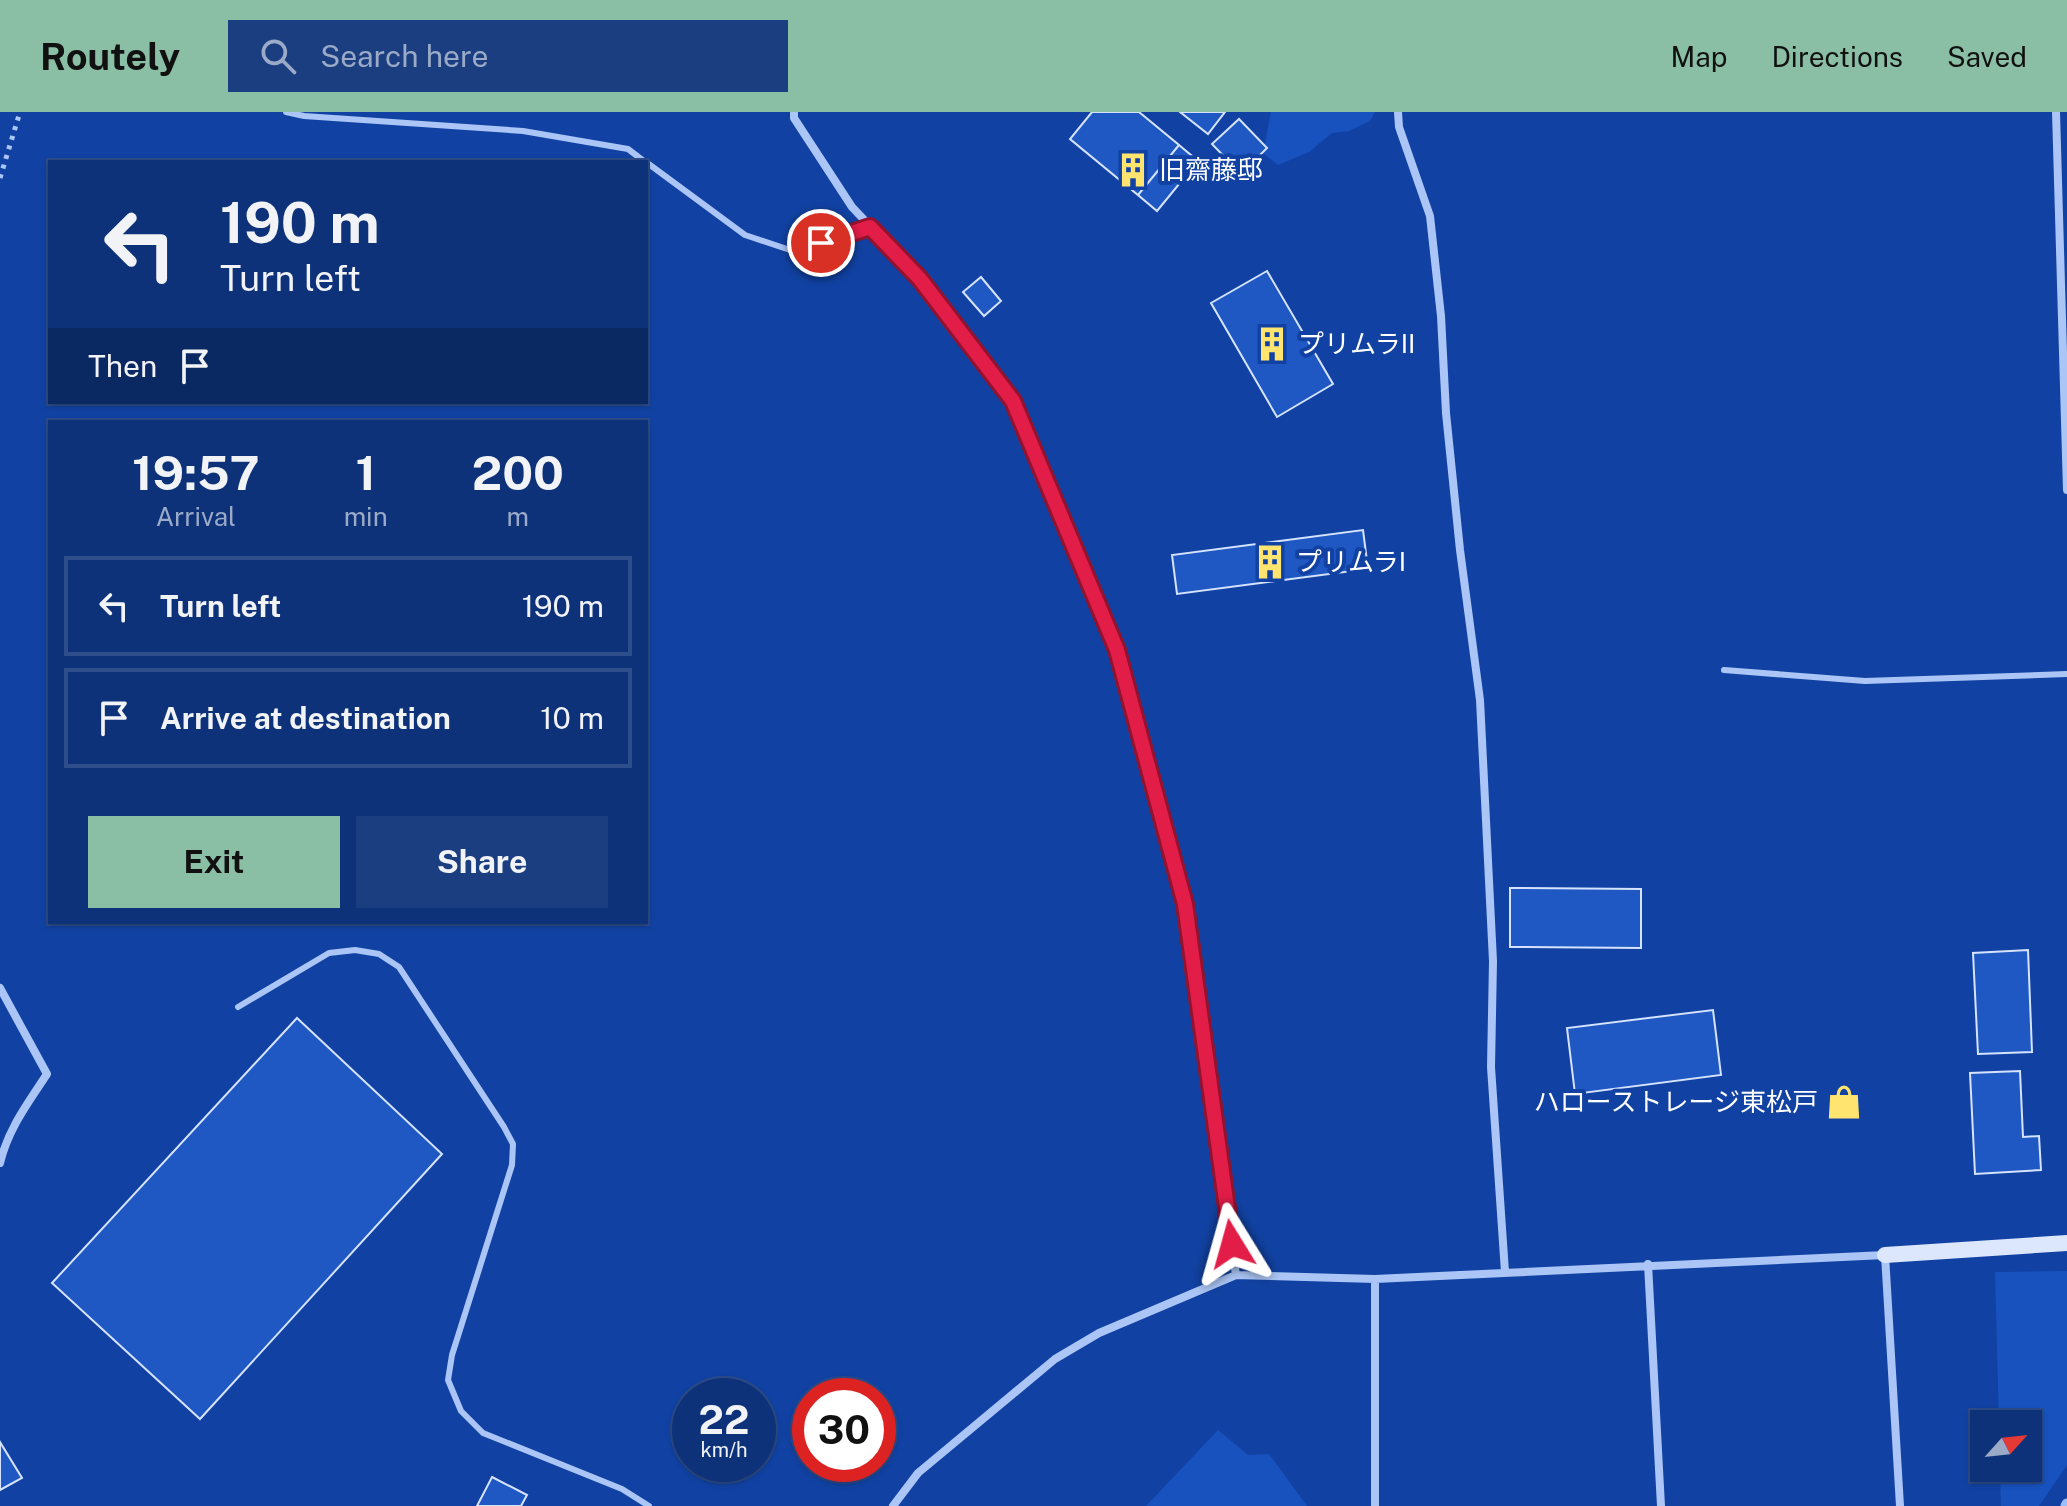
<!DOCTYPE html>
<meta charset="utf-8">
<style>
:root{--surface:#0d327a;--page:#1b3e81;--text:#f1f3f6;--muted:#9aaac7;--line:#2d4d8b;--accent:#8abfa5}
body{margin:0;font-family:"Public Sans","Noto Sans JP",sans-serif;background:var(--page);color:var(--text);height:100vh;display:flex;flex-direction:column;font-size:30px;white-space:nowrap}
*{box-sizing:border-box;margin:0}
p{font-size:26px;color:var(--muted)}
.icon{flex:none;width:44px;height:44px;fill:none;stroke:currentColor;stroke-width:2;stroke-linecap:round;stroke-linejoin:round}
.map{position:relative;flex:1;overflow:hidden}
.panel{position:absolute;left:48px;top:308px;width:600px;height:504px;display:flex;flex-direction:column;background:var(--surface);border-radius:0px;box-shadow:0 2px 6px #0004,0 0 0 2px var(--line)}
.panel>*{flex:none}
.top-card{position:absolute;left:48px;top:48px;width:600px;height:244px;border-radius:0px;box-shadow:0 2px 6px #0004,0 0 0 2px var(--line);background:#0d327a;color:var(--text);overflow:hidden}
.needle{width:52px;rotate:63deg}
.controls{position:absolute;left:1970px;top:1298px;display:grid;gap:16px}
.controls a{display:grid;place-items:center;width:72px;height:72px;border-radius:0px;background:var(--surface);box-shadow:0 2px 6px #0004,0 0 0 2px var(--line);font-size:40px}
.speed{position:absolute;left:672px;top:1266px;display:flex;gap:16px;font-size:40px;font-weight:700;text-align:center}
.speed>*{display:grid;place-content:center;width:104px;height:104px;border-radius:50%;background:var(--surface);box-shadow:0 2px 6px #0004,0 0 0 2px var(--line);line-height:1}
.speed small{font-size:20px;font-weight:400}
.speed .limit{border:12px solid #d22;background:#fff;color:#111}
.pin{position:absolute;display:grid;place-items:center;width:68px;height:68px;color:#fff;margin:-34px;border:4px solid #fff;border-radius:50%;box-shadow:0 2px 8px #0007}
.me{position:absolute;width:88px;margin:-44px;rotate:352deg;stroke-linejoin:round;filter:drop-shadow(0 0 6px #0008)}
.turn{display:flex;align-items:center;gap:28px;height:168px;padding:0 40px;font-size:36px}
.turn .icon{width:104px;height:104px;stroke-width:2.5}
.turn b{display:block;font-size:56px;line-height:68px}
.then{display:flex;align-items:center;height:76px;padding:0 40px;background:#0003;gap:16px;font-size:30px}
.eta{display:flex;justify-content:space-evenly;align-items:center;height:136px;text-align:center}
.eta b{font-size:48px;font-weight:700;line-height:56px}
.button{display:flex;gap:16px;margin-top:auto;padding:16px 40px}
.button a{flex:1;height:92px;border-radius:0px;background:var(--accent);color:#111;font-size:32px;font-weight:700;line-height:92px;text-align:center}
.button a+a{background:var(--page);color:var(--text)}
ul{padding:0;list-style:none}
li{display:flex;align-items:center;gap:24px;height:100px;margin:0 16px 12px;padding:0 24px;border:4px solid var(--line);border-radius:0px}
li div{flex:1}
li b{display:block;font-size:30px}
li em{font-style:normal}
header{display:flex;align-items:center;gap:48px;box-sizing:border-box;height:112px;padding:0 40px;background:var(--accent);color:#111}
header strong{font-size:38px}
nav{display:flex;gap:44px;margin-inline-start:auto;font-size:28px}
.search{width:560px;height:72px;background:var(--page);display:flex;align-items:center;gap:20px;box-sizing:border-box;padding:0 28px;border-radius:0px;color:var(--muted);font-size:30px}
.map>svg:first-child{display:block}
.green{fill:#1852be}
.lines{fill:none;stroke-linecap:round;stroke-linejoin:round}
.stream{stroke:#9dbff9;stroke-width:11}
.building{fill:#1f58c2;stroke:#d5e3fe;stroke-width:2}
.path{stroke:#abc6f6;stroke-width:5;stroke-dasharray:4 6;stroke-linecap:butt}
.lane{stroke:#abc6f6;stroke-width:6}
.street{stroke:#abc6f6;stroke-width:8}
.secondary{stroke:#dce7fe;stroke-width:16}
.route-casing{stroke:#92132f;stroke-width:20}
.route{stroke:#e11d48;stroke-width:14}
.labels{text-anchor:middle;stroke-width:8;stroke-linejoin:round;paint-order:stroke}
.poi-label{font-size:26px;fill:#fff;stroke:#1142a3;text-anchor:start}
</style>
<header>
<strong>Routely</strong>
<div class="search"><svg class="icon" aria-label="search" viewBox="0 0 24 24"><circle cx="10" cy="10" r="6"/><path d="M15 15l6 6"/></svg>Search here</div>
<nav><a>Map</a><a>Directions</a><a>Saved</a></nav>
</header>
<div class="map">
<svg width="2067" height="1394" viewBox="0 0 2067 1394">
<rect width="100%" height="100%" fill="#1142a3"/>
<path class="green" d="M1271,0h104l-5,9 -21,10 -17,2 -23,19 -31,13 -15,-12z
M2067,1159v194l-28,41h-38l-1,-38h28v-44h-29l-4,-152z
M1218,1318l30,25 21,-1 38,52h-161z"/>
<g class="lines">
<path class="stream" d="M2066,1394l1,-2"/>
</g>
<path class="building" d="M1092,0h47l40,33 -41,50 -68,-56z
M1180,0h45l-17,22z
M1239,7l28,29 -26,26 -29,-30z
M1179,33l19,16 -41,50 -19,-16z
M1267,159l66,113 -56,33 -66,-114z
M981,165l20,24 -17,15 -21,-24z
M1363,418l5,39 -191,25 -5,-39z
M1510,776l131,1v59l-131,-1z
M2028,838l4,102 -54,2 -5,-101z
M1713,898l8,65 -146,19 -8,-66z
M297,906l145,136 -242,265 -148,-136z
M2020,959l3,66 16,-1 2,34 -66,4 -5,-101z
M0,1330l22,36 -22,12z
M492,1365l35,18 -6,11h-44z"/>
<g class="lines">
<path class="path" d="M0,66l20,-66"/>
<path class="lane" d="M286,0l18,4 219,15 105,18 17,13
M646,50l99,73 51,17 74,-25
M1724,558l141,11 202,-7
M238,895l91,-54 26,-3 24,4 20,13 105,160 9,17 -1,21 -60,190 -4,25 13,31 22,22 139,56 27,17"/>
<path class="street" d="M794,0v6l58,89 68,72 93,122 104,249 68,254 51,371 139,4 510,-24 15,251
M1398,0l1,15 31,89 11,100 5,97 14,137 20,150 13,261 -2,106 14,205
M2056,0l11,378
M0,876l47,86c-19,29 -39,55 -47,89
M1648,1152l13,242
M893,1394l25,-33 137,-114 44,-26 137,-58
M1375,1394v-227"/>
<path class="secondary" d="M1885,1143l182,-12"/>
</g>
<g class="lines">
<g class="route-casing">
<path id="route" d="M821,131l49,-16 50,52 93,122 104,249 68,254 47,340"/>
</g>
<use href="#route" class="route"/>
</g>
<defs>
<g id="building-bare" transform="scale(2.76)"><path d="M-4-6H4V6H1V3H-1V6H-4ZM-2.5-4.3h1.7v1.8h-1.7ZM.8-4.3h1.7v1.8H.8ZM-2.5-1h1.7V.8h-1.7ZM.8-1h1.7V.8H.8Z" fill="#ffe470" stroke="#1142a3" stroke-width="2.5" paint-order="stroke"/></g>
<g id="shop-bare" transform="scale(2.76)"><path d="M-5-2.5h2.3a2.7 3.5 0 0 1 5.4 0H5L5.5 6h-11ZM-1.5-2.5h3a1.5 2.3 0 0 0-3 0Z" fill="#ffe470" stroke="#1142a3" stroke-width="2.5" paint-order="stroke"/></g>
</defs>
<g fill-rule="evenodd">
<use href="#building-bare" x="1133" y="58"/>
<use href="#building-bare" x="1272" y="232"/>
<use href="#building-bare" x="1270" y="450"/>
<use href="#shop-bare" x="1844" y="990"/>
</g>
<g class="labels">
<g class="poi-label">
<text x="1159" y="67">旧齋藤邸</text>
<text x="1298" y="241">プリムラII</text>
<text x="1296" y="459">プリムラI</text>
<text x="1818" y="999" text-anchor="end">ハローストレージ東松戸</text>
</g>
</g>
</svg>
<div class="controls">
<a><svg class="needle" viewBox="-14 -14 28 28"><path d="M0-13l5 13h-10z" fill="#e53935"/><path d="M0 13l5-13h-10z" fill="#9aaac7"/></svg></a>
</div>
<div class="speed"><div>22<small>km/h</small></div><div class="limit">30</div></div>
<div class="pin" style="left:821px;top:131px;background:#d93025"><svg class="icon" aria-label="arrive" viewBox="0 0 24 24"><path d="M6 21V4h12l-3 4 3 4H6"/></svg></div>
<svg class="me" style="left:1232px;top:1132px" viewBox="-20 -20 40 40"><path d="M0-17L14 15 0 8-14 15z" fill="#e11d48" stroke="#fff" stroke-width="4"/></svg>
<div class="top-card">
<div class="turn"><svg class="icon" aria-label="left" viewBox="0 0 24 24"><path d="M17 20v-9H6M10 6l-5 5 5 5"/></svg><div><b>190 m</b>Turn left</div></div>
<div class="then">Then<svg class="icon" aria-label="arrive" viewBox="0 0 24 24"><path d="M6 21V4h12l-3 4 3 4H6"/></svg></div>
</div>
<section class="panel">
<div class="eta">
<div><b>19:57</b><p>Arrival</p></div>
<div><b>1</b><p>min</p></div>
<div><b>200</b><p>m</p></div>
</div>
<ul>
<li><svg class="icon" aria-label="left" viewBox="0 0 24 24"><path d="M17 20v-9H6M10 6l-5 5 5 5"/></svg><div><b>Turn left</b></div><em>190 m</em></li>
<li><svg class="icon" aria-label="arrive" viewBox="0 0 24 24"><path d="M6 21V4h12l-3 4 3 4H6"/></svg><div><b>Arrive at destination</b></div><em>10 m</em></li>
</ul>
<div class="button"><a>Exit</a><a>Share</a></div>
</section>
</div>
